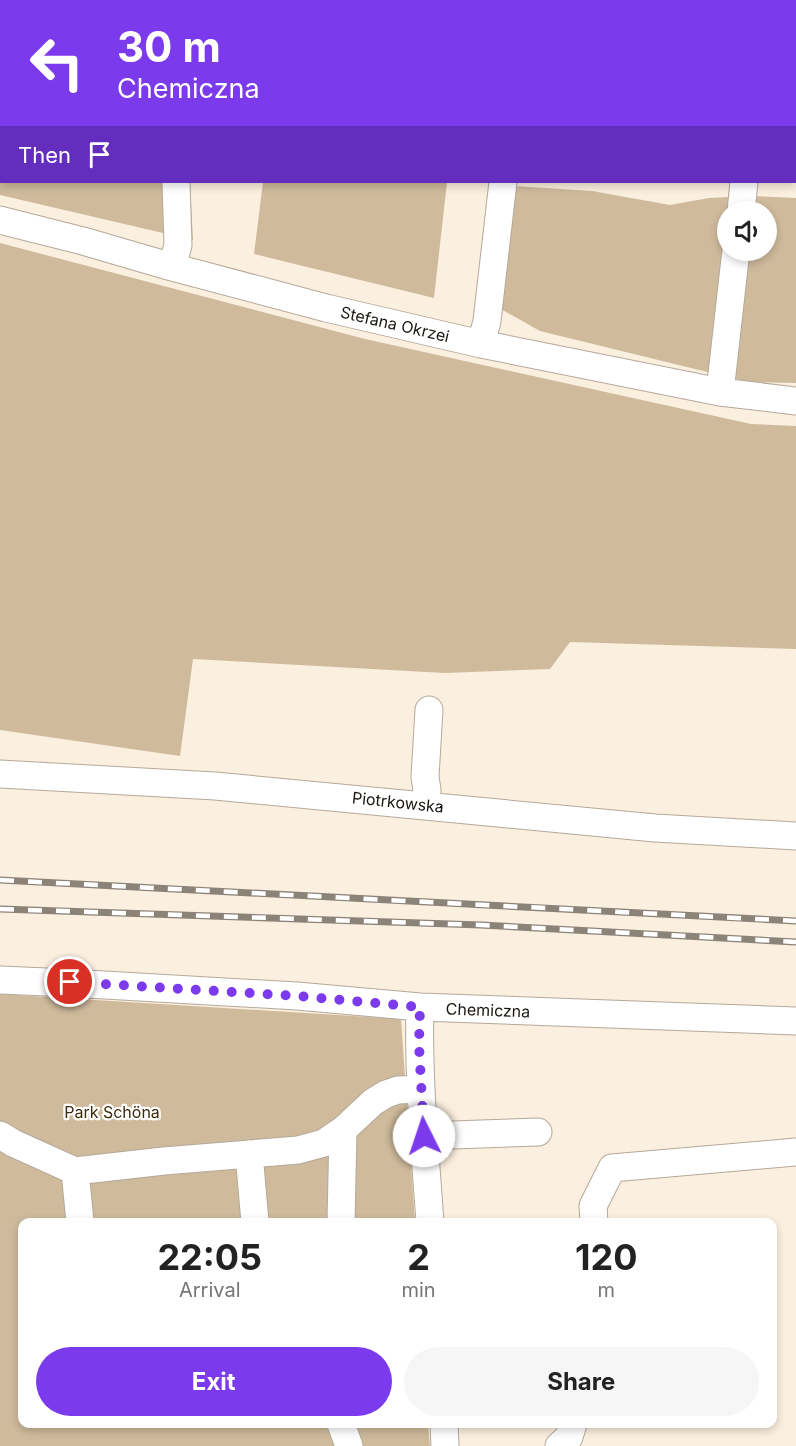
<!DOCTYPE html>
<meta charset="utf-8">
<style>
:root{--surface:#fff;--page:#f6f6f6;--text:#222;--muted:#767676;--accent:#7c3aed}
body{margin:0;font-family:Inter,sans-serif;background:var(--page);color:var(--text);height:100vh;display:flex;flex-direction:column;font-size:22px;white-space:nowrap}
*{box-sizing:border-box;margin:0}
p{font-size:20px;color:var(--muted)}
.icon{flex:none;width:33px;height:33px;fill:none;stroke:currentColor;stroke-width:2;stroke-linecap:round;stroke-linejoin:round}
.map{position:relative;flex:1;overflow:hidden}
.side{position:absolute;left:18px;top:1218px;width:759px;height:210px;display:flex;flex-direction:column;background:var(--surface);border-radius:12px;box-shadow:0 3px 9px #0003}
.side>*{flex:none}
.top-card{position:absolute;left:0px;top:0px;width:796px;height:183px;box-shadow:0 3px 9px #0003;background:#7c3aed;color:#fff;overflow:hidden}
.fabs{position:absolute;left:717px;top:201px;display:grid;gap:12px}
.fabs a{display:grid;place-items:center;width:60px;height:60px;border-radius:50%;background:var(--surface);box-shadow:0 3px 9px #0003;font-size:30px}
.pin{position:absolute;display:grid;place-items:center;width:51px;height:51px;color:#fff;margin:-26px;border:3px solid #fff;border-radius:50%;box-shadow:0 2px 6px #0007}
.me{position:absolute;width:66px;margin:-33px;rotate:356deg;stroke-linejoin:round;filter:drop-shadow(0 0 4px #0008)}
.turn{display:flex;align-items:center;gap:21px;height:126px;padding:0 18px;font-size:27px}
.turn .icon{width:78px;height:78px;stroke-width:2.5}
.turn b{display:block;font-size:42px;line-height:51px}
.then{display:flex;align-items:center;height:57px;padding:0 18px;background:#0003;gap:12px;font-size:22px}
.eta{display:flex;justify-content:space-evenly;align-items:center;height:102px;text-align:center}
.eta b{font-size:36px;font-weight:700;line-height:42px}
.cta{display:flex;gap:12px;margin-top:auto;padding:12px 18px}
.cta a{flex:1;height:69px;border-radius:36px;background:var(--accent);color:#fff;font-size:24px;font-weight:700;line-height:69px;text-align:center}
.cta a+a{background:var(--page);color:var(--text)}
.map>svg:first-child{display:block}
.green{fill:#cfba9c;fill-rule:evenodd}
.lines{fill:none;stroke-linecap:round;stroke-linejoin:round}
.minor-casing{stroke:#b4a99a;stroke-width:29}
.minor{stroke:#fff;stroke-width:27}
.rail-casing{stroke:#8b8378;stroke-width:7}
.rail{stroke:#fff;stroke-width:4.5;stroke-dasharray:14;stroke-linecap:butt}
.route{stroke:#7c3aed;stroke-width:10;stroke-dasharray:0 18}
.labels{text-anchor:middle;stroke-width:4.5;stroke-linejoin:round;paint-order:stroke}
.street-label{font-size:16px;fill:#19150f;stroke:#fff}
.park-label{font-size:16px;fill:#3e2b0c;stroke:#fff}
</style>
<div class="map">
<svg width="796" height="1446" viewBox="0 0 796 1446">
<rect width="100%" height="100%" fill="#fbefdf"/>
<path class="green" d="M0,0h72v2h-70v180h188l3,58 -193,-45z
M286,0h181v2l-181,-1z
M263,182h184l-13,116 -180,-44z
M514,186l78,5 78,14 39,-7 44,-2 43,2v185l-48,-1 -208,-51 -41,-23zM728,212h38v38h-38z
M0,243l365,96 386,85 45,2v223l-226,-7 -20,27 -105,4 -252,-14 -13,97 -180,-26z
M0,994l401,25 14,203h-393v202h406l2,22h-430z"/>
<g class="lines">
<g class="minor-casing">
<path id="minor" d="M171,0v2
M16,2v-2
M524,2v-2
M761,2v-2
M0,124l2,-11
M741,212l3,-30
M0,220l83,21 89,26 154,41 155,36 239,48 76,9
M172,267l6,-22 -2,-63
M481,344l6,-23 16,-139
M720,392l16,-142
M0,774l215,12 440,42 141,8
M426,805l1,-15 -2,-13 4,-67
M0,980l70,3 227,13 123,11 376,14
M420,1007c-2,72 5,144 10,215
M0,1135l13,8 62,28 89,-10 134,-11 26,-7 19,-13 30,-28 13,-8 12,-4 23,-1
M424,1136l114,-4
M249,1154l6,68
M75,1171l5,51
M341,1222l2,-92
M594,1222l-1,-16 19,-38 184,-16
M341,1424l8,22
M444,1424l1,22
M559,1446l10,-9 4,-13"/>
</g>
<use href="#minor" class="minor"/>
<g class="rail-casing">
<path id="rail" d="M0,880l796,41
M0,909l481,16 315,17"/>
</g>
<use href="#rail" class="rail"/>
</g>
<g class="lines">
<path class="route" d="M70,982l227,14 123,11 -1,38 5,91"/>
</g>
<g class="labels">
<g class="street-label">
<text transform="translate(395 324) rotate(13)" y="6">Stefana Okrzei</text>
<text transform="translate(398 802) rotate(6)" y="6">Piotrkowska</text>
<text transform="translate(488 1010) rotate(2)" y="6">Chemiczna</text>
</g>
<g class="park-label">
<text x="112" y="1118">Park Schöna</text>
</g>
</g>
</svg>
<div class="fabs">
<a><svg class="icon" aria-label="sound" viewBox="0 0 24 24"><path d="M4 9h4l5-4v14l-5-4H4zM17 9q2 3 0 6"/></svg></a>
</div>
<div class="pin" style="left:70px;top:982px;background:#d93025"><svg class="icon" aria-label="arrive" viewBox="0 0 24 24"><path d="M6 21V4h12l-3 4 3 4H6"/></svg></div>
<svg class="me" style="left:424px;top:1136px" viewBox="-20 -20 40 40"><circle r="19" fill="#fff"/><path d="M0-13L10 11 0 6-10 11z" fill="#7c3aed"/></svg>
<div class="top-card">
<div class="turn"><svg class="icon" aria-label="left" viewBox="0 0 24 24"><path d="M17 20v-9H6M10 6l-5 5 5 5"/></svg><div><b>30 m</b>Chemiczna</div></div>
<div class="then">Then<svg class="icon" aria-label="arrive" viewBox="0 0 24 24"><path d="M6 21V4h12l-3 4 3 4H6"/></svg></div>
</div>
<section class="side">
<div class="eta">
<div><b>22:05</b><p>Arrival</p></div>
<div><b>2</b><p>min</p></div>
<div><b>120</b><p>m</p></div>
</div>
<div class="cta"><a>Exit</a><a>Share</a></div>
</section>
</div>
